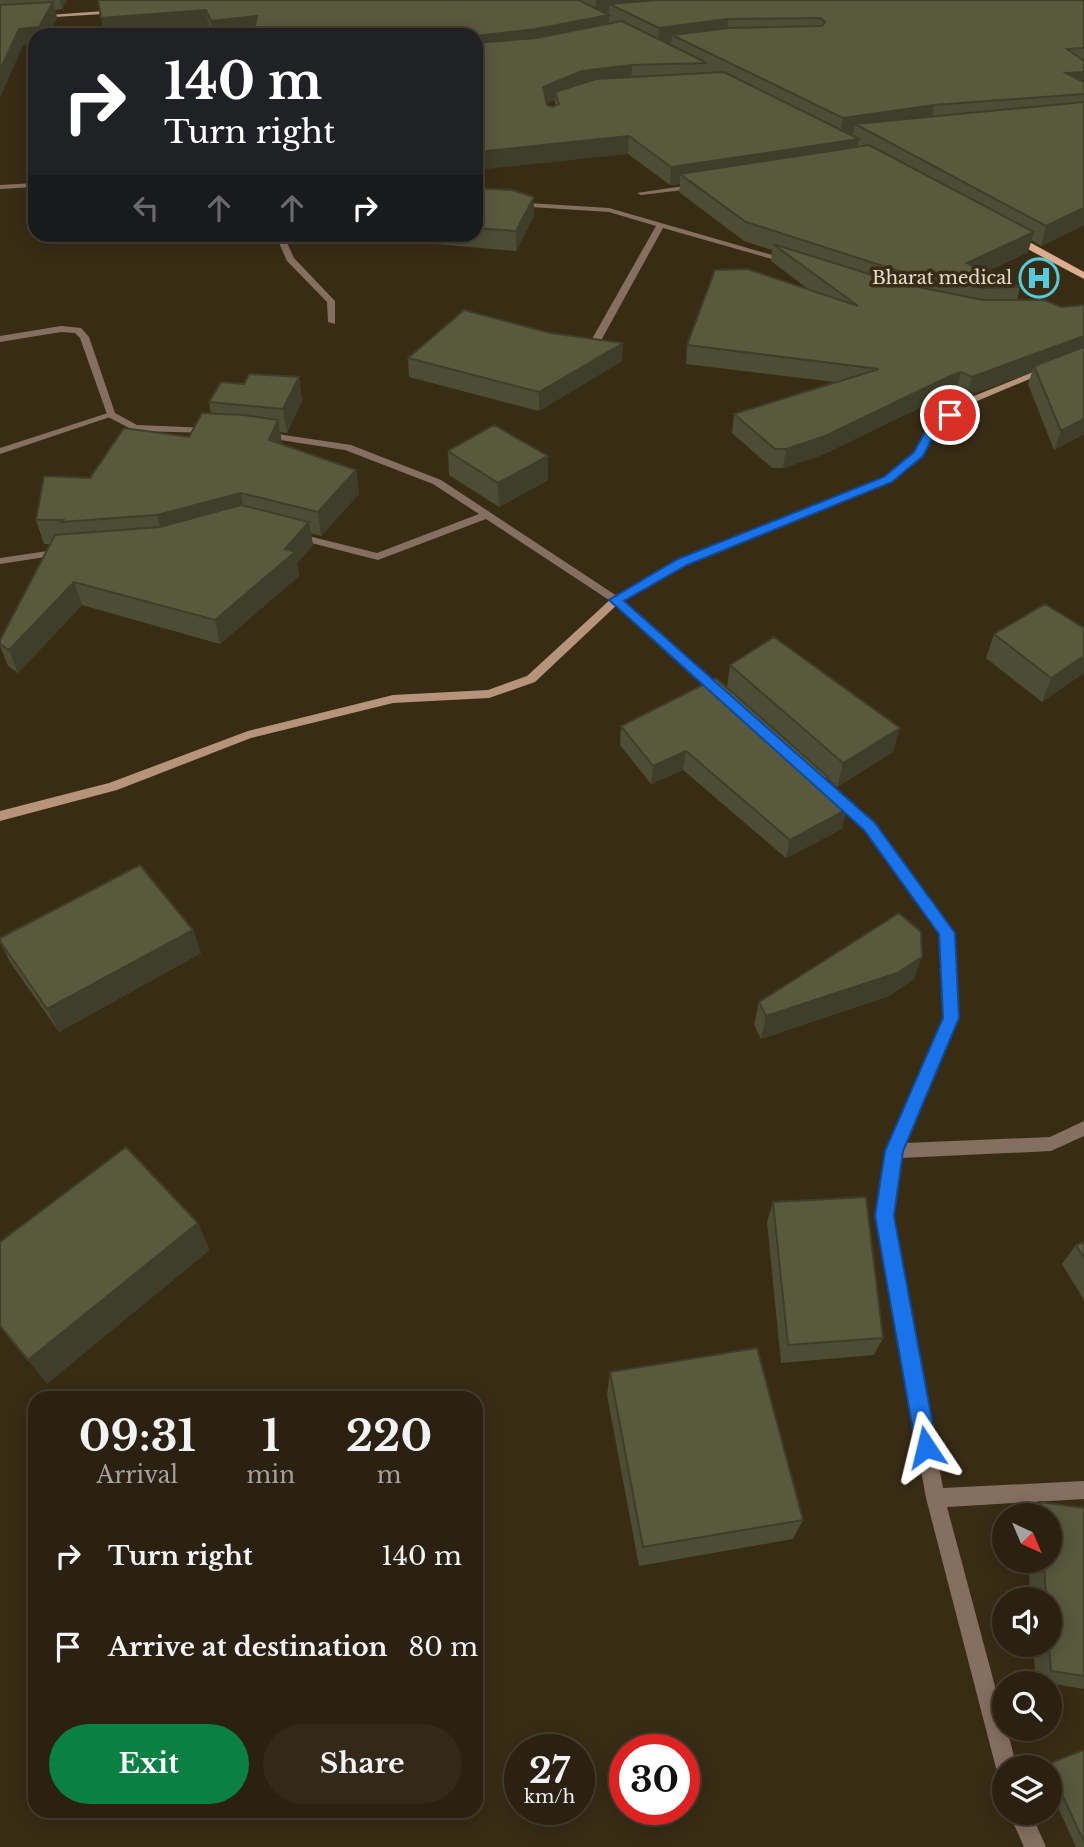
<!DOCTYPE html>
<style>
:root{--surface:#2a2110;--page:#322919;--text:#f1f3f6;--muted:#a5a39f;--line:#463e30;--accent:#0b8043}
body{margin:0;font-family:"Libre Baskerville",serif;background:var(--page);color:var(--text);height:100vh;display:flex;flex-direction:column;font-size:26px;white-space:nowrap}
*{box-sizing:border-box;margin:0}
p{font-size:23px;color:var(--muted)}
.icon{flex:none;width:38px;height:38px;fill:none;stroke:currentColor;stroke-width:2;stroke-linecap:round;stroke-linejoin:round}
.map{position:relative;flex:1;overflow:hidden}
.panel{position:absolute;left:28px;top:1391px;width:455px;height:427px;display:flex;flex-direction:column;background:var(--surface);border-radius:21px;box-shadow:0 4px 18px #0003,0 0 0 2px var(--line)}
.panel>*{flex:none}
.hud{position:absolute;left:28px;top:28px;width:455px;height:214px;border-radius:21px;box-shadow:0 4px 18px #0003,0 0 0 2px var(--line);background:#202124;color:#fff;overflow:hidden}
.needle{width:46px;rotate:136deg}
.controls{position:absolute;left:992px;top:1503px;display:grid;gap:14px}
.controls a{display:grid;place-items:center;width:70px;height:70px;border-radius:50%;background:var(--surface);box-shadow:0 4px 18px #0003,0 0 0 2px var(--line);font-size:35px}
.speed{position:absolute;left:504px;top:1734px;display:flex;gap:14px;font-size:35px;font-weight:700;text-align:center}
.speed>*{display:grid;place-content:center;width:91px;height:91px;border-radius:50%;background:var(--surface);box-shadow:0 4px 18px #0003,0 0 0 2px var(--line);line-height:1}
.speed small{font-size:18px;font-weight:400}
.speed .limit{border:10px solid #d22;background:#fff;color:#111}
.pin{position:absolute;display:grid;place-items:center;width:60px;height:60px;color:#fff;margin:-30px;border:4px solid #fff;border-radius:50%;box-shadow:0 2px 7px #0007}
.me{position:absolute;width:77px;margin:-38px;rotate:350deg;stroke-linejoin:round;filter:drop-shadow(0 0 5px #0008)}
.turn{display:flex;align-items:center;gap:24px;height:147px;padding:0 21px;font-size:32px}
.turn .icon{width:91px;height:91px;stroke-width:2.5}
.turn b{display:block;font-size:49px;line-height:60px}
.lanes{display:flex;align-items:center;height:66px;padding:0 21px;background:#0003;justify-content:center;gap:35px;direction:ltr}
.lanes .off{opacity:.35}
.eta{display:flex;justify-content:space-evenly;align-items:center;height:119px;text-align:center}
.eta b{font-size:42px;font-weight:800;line-height:49px}
.action{display:flex;gap:14px;margin-top:auto;padding:14px 21px}
.action a{flex:1;height:80px;border-radius:42px;background:var(--accent);color:#fff;font-size:28px;font-weight:800;line-height:80px;text-align:center}
.action a+a{background:var(--page);color:var(--text)}
ul{padding:0;list-style:none}
li{display:flex;align-items:center;gap:21px;height:91px;padding:0 21px}
li div{flex:1}
li b{display:block;font-size:26px}
li em{font-style:normal}
.map>svg:first-child{display:block}
.lines{fill:none;stroke-linecap:round;stroke-linejoin:round}
.lane{fill:#856f60;fill-rule:evenodd}
.street{fill:#856f60;fill-rule:evenodd}
.secondary{fill:#b6937b;fill-rule:evenodd}
.primary{fill:#dbae8f;fill-rule:evenodd}
.wall{fill:#4d4d35;fill-rule:evenodd}
.shaded-wall{fill:#3e3e2b}
.building{fill:#59593e;stroke:#3e3e2b;stroke-width:2}
.route{fill:#1a73e8;stroke:#114b97;stroke-width:2}
.labels{text-anchor:middle;stroke-width:7;stroke-linejoin:round;paint-order:stroke}
.far-poi-label{font-size:18px;fill:#e5ddcf;stroke:#382c15;text-anchor:end}
</style>
<div class="map">
<svg width="1084" height="1847" viewBox="0 0 1084 1847">
<rect width="100%" height="100%" fill="#382c15"/>
<g class="lines">
<path class="lane" d="M108,413l8,2 -116,39v-6z"/>
<path class="street" d="M35,183v4l-35,2v-4z
M697,184l4,2 -1,2 -59,7 -4,-2z
M512,202l97,6 184,53 -7,2 -123,-35 -65,118 -5,3 -5,-3 68,-120 -47,-14 -94,-6h-3z
M275,234h8l11,24 41,43v23l-7,-2 -1,-20 -40,-41z
M61,326l20,2 8,9 26,76 22,12 71,3 5,3 -2,2 -76,-2 -27,-14 -28,-79 -5,-5 -14,-1 -61,10v-6z
M264,432l87,13 90,35 179,118 106,97 -2,3h-8l-104,-96 -126,-83 -108,41 -86,-22v-4l4,-1 81,20 102,-39 -46,-30 -88,-34 -84,-13 -2,-2z
M61,549l5,3 -1,2 -65,10v-6z
M811,771l5,2 59,51 79,108 4,86 -53,125 145,-6 34,-16v15l-33,15 -150,7 -9,58 51,272 141,-7v18l-137,8 57,213v9h3l10,39h-13v10l-4,-3 -4,-7 -70,-270 -50,-282 10,-65 58,-133 -4,-85 -75,-103 -59,-51 -1,-3 1,-3z
M1009,1813h22l15,34h-22z"/>
<path class="secondary" d="M117,10l2,3 -80,5 -3,-2z
M1043,368l8,2 -81,34 -33,26 -14,25 -31,26 -206,83 -66,38 -85,80 -46,16 -96,5 -142,35 -134,52 -117,31v-10l109,-28 139,-52 145,-36 95,-5 39,-14 85,-78 66,-38 206,-83 31,-26 15,-25 34,-26z"/>
<path class="primary" d="M1005,233h8l71,39v7l-79,-42z"/>
</g>
<path class="wall" d="M0,0h67l-5,9 -7,1 2,8 -9,17h-13v9l-12,1 -23,52z
M98,0h986v225l-43,21 -10,-6 -3,12 -42,20 34,15 -3,13 44,7 23,-2v129l-30,16 -26,-66 4,-12 -65,24 -11,-5 -12,5 -122,59 -39,13h-11l-40,-35 2,-19 101,-32 -149,-18 1,-19 121,-56 -37,-28 1,-11 -28,-9 -65,-49 1,-8 -10,1 -42,-31 -375,-120 -41,1 -3,-8 -105,8 -3,-17zM555,100v6l-2,1 -6,-2 -1,-2z
M476,178l2,10 56,9v19l-18,35 -116,-10 -1,-7h77z
M408,358l214,3 -83,50 -130,-34z
M299,377l3,24 -15,32 -7,-1 2,12 74,26 3,24 -38,42 -10,-3 2,12 -16,18 2,13 -79,68 -138,-39 -64,68 -10,-7 -8,-20v-6l51,-96h-7l-8,-24 54,-42 99,-41 22,-23 -2,-12 35,-18z
M448,451l100,29 -49,27 -50,-32z
M1084,628v45l-42,29 -56,-44 8,-24z
M730,665l163,87 -56,35 -10,-9 -3,14 22,18 -4,19 -56,29 -103,-88 -32,14 -31,-39 1,-19 106,-39z
M193,930l8,23 -142,79 -49,-70 -10,-20z
M914,979l-25,17 -128,43 -7,-14 5,-23z
M773,1202l110,136 -9,17 -93,8 -14,-141z
M1084,1242v58l-22,-36 14,-19z
M610,1372l193,148 -10,19 -154,27 -32,-171z
M1040,1502l44,6v181l-48,-8 -3,-36h17v-45h-19l-3,-39h22v-45h-24z
M1084,1750v97h-8l-26,-57v-22h-10z"/>
<path class="shaded-wall" d="M60,0h7l-5,9z
M596,0h153l-140,4v9l-13,1z
M53,2l4,16 -9,17h-13v9l-12,1 -23,52v-27l19,-41z
M206,10l3,17 -105,8 -3,-17z
M609,15l-1,17 -132,22v-18z
M257,16l2,17 -16,2h-30l-2,-14z
M728,19l-1,17 -55,-1 -1,9 -13,1 1,-17z
M632,65l-1,18 -76,9v8l-12,5v-18l39,-16z
M1084,72v17l-18,-16z
M934,105l-3,18 -76,1 -2,10 -13,2 3,-18z
M629,136l-1,18 -152,16v-18z
M859,139l-4,19 -175,16v10l-10,1 1,-18z
M478,178l1,20 -3,1v-20z
M534,197v19l-18,35v-20z
M1084,208v17l-43,21 5,-20z
M1034,232l-6,20 -65,31 4,-20z
M1084,336v16l-50,14 -2,6 -65,24 5,-19z
M623,343l-1,18 -83,50v-19z
M961,372l-5,19 -12,5 -122,59 -39,13 3,-19 162,-72z
M299,377l3,24 -15,32 -4,-24z
M1084,419v15l-30,16 7,-19z
M278,420l4,23 -9,20 -4,-23z
M548,456v24l-49,27 -1,-24z
M356,470l3,24 -38,42 -3,-24z
M241,493l4,23 -81,23 -7,-24z
M309,522l4,23 -16,18 2,13 -79,68 -5,-24z
M74,582l8,23 -64,68 -9,-23z
M1084,656v17l-42,29 9,-24z
M900,728l-7,24 -56,35 6,-24z
M686,751l-3,19 -32,14 2,-18z
M828,777l-5,19 -8,-11z
M846,810l-4,19 -56,29 4,-18z
M193,930l8,23 -142,79 -12,-23z
M922,957l-8,22 -25,17 -128,43 5,-23z
M198,1223l12,27 -163,134 -19,-24z"/>
<path class="building" d="M98,0h481l30,15 -73,14 -60,7v-1h-223l4,-19 -46,5 -5,-11 -105,8z
M658,0h426v48l-17,1 17,12v11l-18,1 18,9v12l-150,11 -91,13 -171,-83 57,-7 93,-2 3,-4 -5,-4 -92,1 -69,9 -50,-24z
M53,2l-14,25 -20,2 -19,41v-65z
M622,21l85,42 -75,2 -50,6 -39,16 4,18 6,2 6,-3 -4,-12 41,-13 128,-7 135,67 -188,28 -42,-31 -153,16v-109l60,-5z
M1084,102v106l-38,18 -191,-102z
M869,145l165,87 -67,31 53,24 -36,1 -82,-16 -156,-50 -66,-48z
M476,188l36,2 22,7 -18,34 -40,-3z
M773,244l125,39 85,17h61l17,7 23,-2v31l-112,41 -11,-5 -13,5 -123,59 -39,13h-11l-41,-35 145,-45 -192,-24 28,-75 32,-1 111,37z
M464,310l86,23 73,10 -84,49 -131,-34z
M1084,347v72l-23,12 -27,-65z
M249,374l50,3 -16,32 -74,-7 12,-20 23,2z
M202,413l42,2 34,5 -9,20 87,30 -38,42 -77,-19 -84,22 -96,7 2,-2h-27l8,-44 46,2 34,-50 65,9z
M494,425l54,31 -50,27 -50,-32z
M241,505l68,17 -24,27 10,3 -80,68 -141,-38 -65,68 -9,-6v-4l55,-105 105,-8z
M1045,604l39,24v28l-33,22 -57,-44z
M774,637l126,91 -57,35 -113,-98z
M716,678l112,99 -13,8 31,25 -56,30 -104,-89 -33,15 -32,-40z
M140,865l53,65 -146,79 -47,-68v-3z
M899,913l22,19 1,25 -25,16 -131,43 -7,-14z
M126,1147l72,76 -170,137 -28,-34v-84z
M866,1197l17,141 -95,7 -15,-143z
M1084,1242v16l-8,-13z
M757,1348l46,172 -160,27 -33,-175z
M1040,1502l44,6v168l-33,-5 -2,-26 1,-45h-4l-2,-39h6v-45h-9z
M1084,1750v92l-36,-78z"/>
<path class="route" d="M950,411l6,4 -19,14 -14,27 -31,26 -205,83 -63,36 251,222 80,110 4,85 -56,133 -9,65 43,231 -3,7 -8,3 -7,-3 -3,-7 -41,-231 10,-65 58,-133 -4,-84 -75,-104 -255,-230 69,-41 206,-82 30,-25 15,-27z"/>
<defs>
<g id="hospital-ring" transform="scale(2.0125)"><circle r="9.5" fill="#382c15" stroke="#54cadd" stroke-width="1.5"/><path d="M-5-5h3v3.5h4V-5h3V5h-3V1.5h-4V5h-3Z" fill="#54cadd"/></g>
</defs>
<g fill-rule="evenodd">
<use href="#hospital-ring" x="1039" y="278"/>
</g>
<g class="labels">
<g class="far-poi-label">
<text x="1012" y="284">Bharat medical</text>
</g>
</g>
</svg>
<div class="controls">
<a><svg class="needle" viewBox="-14 -14 28 28"><path d="M0-13l5 13h-10z" fill="#e53935"/><path d="M0 13l5-13h-10z" fill="#a5a39f"/></svg></a>
<a><svg class="icon" aria-label="sound" viewBox="0 0 24 24"><path d="M4 9h4l5-4v14l-5-4H4zM17 9q2 3 0 6"/></svg></a>
<a><svg class="icon" aria-label="search" viewBox="0 0 24 24"><circle cx="10" cy="10" r="6"/><path d="M15 15l6 6"/></svg></a>
<a><svg class="icon" aria-label="layers" viewBox="0 0 24 24"><path d="M12 4l9 5-9 5-9-5zM3 14l9 5 9-5"/></svg></a>
</div>
<div class="speed"><div>27<small>km/h</small></div><div class="limit">30</div></div>
<div class="pin" style="left:950px;top:415px;background:#d93025"><svg class="icon" aria-label="arrive" viewBox="0 0 24 24"><path d="M6 21V4h12l-3 4 3 4H6"/></svg></div>
<svg class="me" style="left:926px;top:1447px" viewBox="-20 -20 40 40"><path d="M0-17L14 15 0 8-14 15z" fill="#1a73e8" stroke="#fff" stroke-width="4"/></svg>
<div class="hud">
<div class="turn"><svg class="icon" aria-label="right" viewBox="0 0 24 24"><path d="M7 20v-9h11M14 6l5 5-5 5"/></svg><div><b>140 m</b>Turn right</div></div>
<div class="lanes"><svg class="icon off" aria-label="left" viewBox="0 0 24 24"><path d="M17 20v-9H6M10 6l-5 5 5 5"/></svg><svg class="icon off" aria-label="ahead" viewBox="0 0 24 24"><path d="M12 20V5M6 11l6-6 6 6"/></svg><svg class="icon off" aria-label="ahead" viewBox="0 0 24 24"><path d="M12 20V5M6 11l6-6 6 6"/></svg><svg class="icon" aria-label="right" viewBox="0 0 24 24"><path d="M7 20v-9h11M14 6l5 5-5 5"/></svg></div>
</div>
<section class="panel">
<div class="eta">
<div><b>09:31</b><p>Arrival</p></div>
<div><b>1</b><p>min</p></div>
<div><b>220</b><p>m</p></div>
</div>
<ul>
<li><svg class="icon" aria-label="right" viewBox="0 0 24 24"><path d="M7 20v-9h11M14 6l5 5-5 5"/></svg><div><b>Turn right</b></div><em>140 m</em></li>
<li><svg class="icon" aria-label="arrive" viewBox="0 0 24 24"><path d="M6 21V4h12l-3 4 3 4H6"/></svg><div><b>Arrive at destination</b></div><em>80 m</em></li>
</ul>
<div class="action"><a>Exit</a><a>Share</a></div>
</section>
</div>
